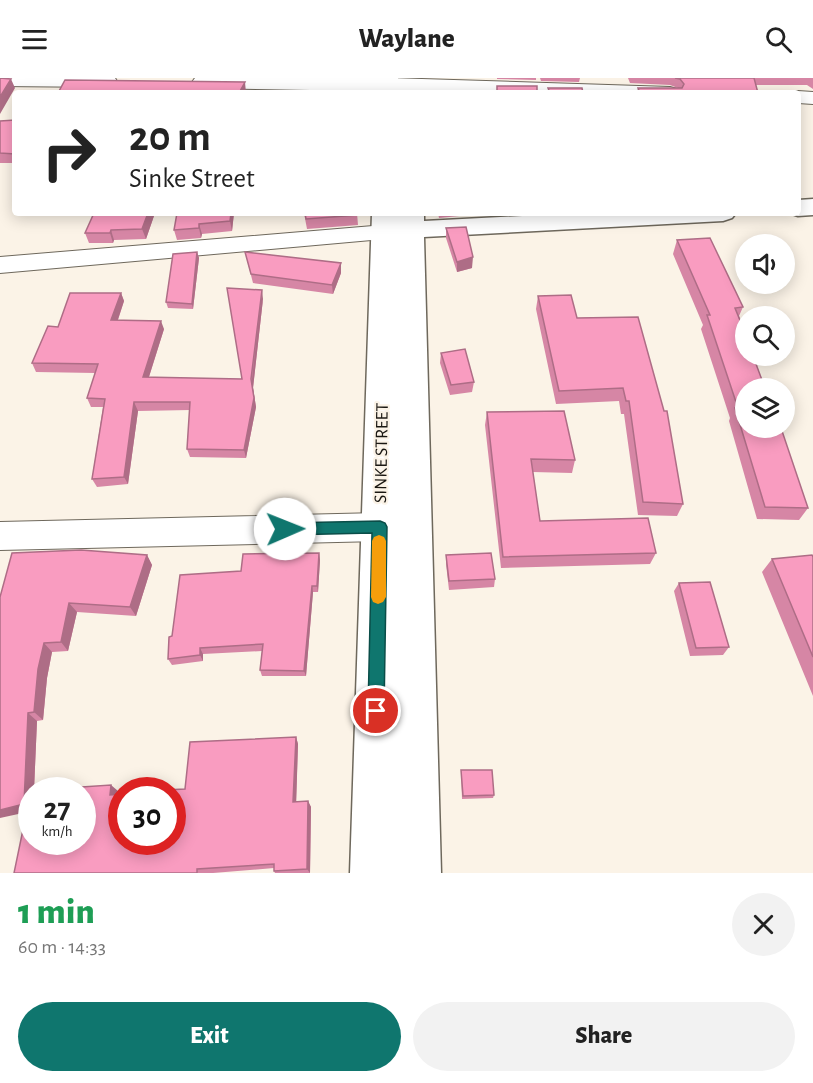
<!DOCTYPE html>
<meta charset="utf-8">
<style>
:root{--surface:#fff;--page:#f2f2f2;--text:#222;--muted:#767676;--accent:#0f766e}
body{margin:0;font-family:"Alegreya Sans",sans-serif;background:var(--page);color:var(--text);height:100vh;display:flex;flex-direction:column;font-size:22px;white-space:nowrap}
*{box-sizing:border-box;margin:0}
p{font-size:20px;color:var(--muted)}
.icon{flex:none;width:33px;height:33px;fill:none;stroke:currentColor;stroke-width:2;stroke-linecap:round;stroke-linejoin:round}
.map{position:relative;height:795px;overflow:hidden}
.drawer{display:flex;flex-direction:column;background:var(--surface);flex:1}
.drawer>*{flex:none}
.banner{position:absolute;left:12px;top:12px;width:789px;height:126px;border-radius:6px;box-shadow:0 3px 15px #0003;background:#fff;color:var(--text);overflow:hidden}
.buttons{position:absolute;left:735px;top:156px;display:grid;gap:12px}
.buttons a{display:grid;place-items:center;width:60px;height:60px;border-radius:50%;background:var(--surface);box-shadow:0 3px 15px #0003;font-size:30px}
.speed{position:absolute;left:18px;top:699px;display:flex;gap:12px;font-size:30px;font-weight:700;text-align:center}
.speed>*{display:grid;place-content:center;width:78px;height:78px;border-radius:50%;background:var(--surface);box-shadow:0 3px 15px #0003;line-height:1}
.speed small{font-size:15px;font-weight:400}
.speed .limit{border:9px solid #d22;background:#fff;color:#111}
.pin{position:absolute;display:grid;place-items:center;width:51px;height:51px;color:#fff;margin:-26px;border:3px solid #fff;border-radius:50%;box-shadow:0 2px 6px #0007}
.me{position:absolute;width:66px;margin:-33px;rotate:89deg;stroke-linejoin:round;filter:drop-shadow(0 0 4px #0008)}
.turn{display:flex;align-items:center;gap:21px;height:126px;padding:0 18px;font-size:27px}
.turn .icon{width:78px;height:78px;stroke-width:2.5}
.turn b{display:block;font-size:42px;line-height:51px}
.round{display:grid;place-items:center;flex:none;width:63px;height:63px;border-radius:32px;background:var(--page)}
.head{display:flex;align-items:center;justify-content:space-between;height:102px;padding:0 18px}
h1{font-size:36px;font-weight:800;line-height:45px;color:#1e9e55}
.cta{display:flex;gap:12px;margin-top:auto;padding:12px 18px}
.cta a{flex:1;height:69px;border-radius:36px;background:var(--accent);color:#fff;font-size:24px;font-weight:800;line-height:69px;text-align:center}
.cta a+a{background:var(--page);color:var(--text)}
header{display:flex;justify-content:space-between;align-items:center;height:78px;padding:0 18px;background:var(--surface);font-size:27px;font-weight:800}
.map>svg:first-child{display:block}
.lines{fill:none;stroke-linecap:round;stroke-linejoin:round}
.minor-casing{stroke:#6e685c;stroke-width:2}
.tertiary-casing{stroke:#6e685c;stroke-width:3}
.minor{fill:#fff;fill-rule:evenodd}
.tertiary{fill:#fff;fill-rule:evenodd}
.wall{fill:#d686a5}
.shaded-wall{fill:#ae6d86}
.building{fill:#f99cc0;stroke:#ae6d86;stroke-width:1.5}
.route{fill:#0f766e;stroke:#0a4d48;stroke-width:1.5}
.slow{fill:#f59e0b}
.labels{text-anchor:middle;stroke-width:4.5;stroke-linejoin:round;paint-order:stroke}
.street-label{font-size:18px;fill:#1a1712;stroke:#fbf3e7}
</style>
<header><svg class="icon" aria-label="menu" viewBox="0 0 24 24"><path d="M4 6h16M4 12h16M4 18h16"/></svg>Waylane<svg class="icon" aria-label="search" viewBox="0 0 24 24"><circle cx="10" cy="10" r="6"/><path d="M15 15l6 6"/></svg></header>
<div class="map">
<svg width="813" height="795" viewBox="0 0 813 795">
<rect width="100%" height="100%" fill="#fbf3e7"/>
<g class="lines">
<g class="minor-casing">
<path id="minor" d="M0,0h115l2,3 -3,4 -7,2 -107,-1z
M195,0h195l280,9 7,2 3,4h-200l-278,-5 -7,-2 -3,-4z
M798,13l15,1v12l-15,-1v-10h-8z
M385,147l9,3 3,5 -3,5 -394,35v-16z
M379,435l12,4 4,10 -4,10 -12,4 -379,9v-28z"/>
</g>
<g class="tertiary-casing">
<path id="tertiary" d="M378,0h20l1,15h-22z
M813,121v16l-15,1 -9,-3h9v-13z
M372,135h26l-2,621 2,-621h26v8l155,-8h157l-4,5 -9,3 -299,16 17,636h-91z"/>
</g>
<use href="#minor" class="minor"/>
<use href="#tertiary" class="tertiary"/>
</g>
<path class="wall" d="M497,0h39v2l-39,-1z
M540,0h40l-1,4 -38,-1z
M628,0h185v11l-6,-4h-51l2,8h-121l1,-5h40l-8,-3 -40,-2z
M15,42v43h-15v-42z
M155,135l-9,26 -32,1 -1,3h-24l-4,-10z
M234,135l-2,18 -30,3 -1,4 -24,2 -3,-10z
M304,135h53l1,12 -51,4z
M438,135h52l-51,5z
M446,150l26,40 -15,4 -11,-34z
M677,162l66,67 -4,9 69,192 -9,12 -42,-1 -28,-98 1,-3 -29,-89 2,-4 -30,-71z
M197,174l2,6 -6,51 -25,-1 -2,-6z
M245,174l96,11v10l-8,21 -80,-11z
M121,215l3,8 -6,19 46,9 -15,48 93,2 21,-80 -10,89 3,19 -10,51 -56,-1 -3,-8 3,-39 -52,1 -10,73 -31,3 -5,-8 11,-72h-12l-4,-9 8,-25 -59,-1 -4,-9 26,-36z
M538,218l39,22 61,-1 45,187 -6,12 -39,-1 -14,-101h-3l-2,-13 -63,3 -20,-95z
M441,275l33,29 -2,10 -22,3 -10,-32z
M487,334l88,48 -3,13 -39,-1 7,49 116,32 -6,11 -149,4 -16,-143z
M319,475l1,7 -2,32h-5l-7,84h-44l-2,-6 2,-19 -59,3v7l-31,4 -4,-6 4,-23 69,-65z
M147,477l5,10 -16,51 -59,-4 -9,39 -16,1 -5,26 -4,42 -6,1 -3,69 84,1v4l67,-6 111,-52 2,7 -2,58 12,-1 3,6 -1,66h-35l-1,-2v-3l-61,5h-199l13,-61 -27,-215z
M446,477l49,24 -1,8 -45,3 -3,-26z
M813,479v139l-51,-124 10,-13z
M679,505l50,64 -6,8 -33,1 -16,-65z
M461,692l33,25 -1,3 -31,1z"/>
<path class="shaded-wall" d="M11,1l4,9 -15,26v-17z
M245,4l1,11h-7z
M148,135h7l-9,26 -4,-10z
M231,135h3l-2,18 -2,-10z
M199,146l3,10 -1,4 -2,-10z
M111,152l3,10 -1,3 -3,-10z
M197,174l2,6 -6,51 -1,-5z
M473,179l-1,11 -15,4v-10z
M341,185v10l-8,21 -1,-9z
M262,212l1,9 -10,89 3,19 -10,51 -2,-8z
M121,215l3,8 -9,27 -4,-8z
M161,243l3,8 -18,57 -3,-9z
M134,324l4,9 -10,73 -4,-7z
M319,475l1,7 -2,32 -1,-6z
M147,477l5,10 -16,51 -6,-9z
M312,508l1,6 -7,84 -2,-5z
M69,525l8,9 -9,39 -7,-9z
M44,565l8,9 -5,26 -4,42 -9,-8 4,-43z
M200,570l3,6v7l-3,-6z
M28,635l9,8 -3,69 -2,21 -32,7v-8z
M296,659l2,7 -2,64 -3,-6z
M111,707l7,6 -1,10 -7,-6z
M308,723l3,6 -1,66 -3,-4z"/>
<path class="building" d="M0,0l11,1 -11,18z
M675,0h79l4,15h-118l-2,-5h44l2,-4 -4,-5z
M65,2l180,2 -6,11h-181z
M497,8h40v7h-40z
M548,10h34l1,5h-33z
M15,42v34l-15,-1v-32z
M94,135h54l-6,16 -31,1 -1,3h-25z
M177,135h54l-1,8 -31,3v4l-25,2z
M305,135h52v2l-51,4z
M466,149l7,30 -16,5 -11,-34z
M710,160l33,69 -8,1 11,27v21h7l12,32h-19v40h35l27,80 -43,-1 -30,-99h3l-31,-93h3l-33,-75z
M197,174l-5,52 -26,-2 7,-48z
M245,174l96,11 -9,22 -81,-11z
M227,210l35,2 -11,89 3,19 -10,52 -57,-1 3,-47h-56l-10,75 -32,2 13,-80 -18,-1 11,-34 -66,-1 16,-37 10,1 12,-34h51l-10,27 50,1 -18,56 99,2z
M571,217l6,23 61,-1 26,94h3l16,93 -40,-2 -14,-101h-3l-3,-13 -64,3 -21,-95z
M465,271l9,33 -23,3 -10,-32z
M564,333l11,49 -44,-1 9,62 108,-3 8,35 -153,4 -16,-145z
M81,472l66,5 -17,52 -61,-4 -8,39 -17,1 -6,26 -4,43 -6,1 -4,91 -24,6v-213l12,-44z
M319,475l-2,33h-5l-8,85 -44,-1 3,-26 -63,4v7l-32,4 1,-22 3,-1 8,-61 61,-4 2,-17z
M491,475l4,26 -46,2 -3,-26z
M812,477l1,2v100l-41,-98z
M710,504l19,65 -33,1 -17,-65z
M296,659l-3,65 15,-1 -1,68 -33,2v-7l-77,5v4h-183l17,-82 1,51h50v-52h-46l75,-5 -1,10 12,-1v48h50v-52h-8l21,-1 5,-47z
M461,692h31l2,25 -31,1z"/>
<path class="route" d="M380,443l5,2 2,4 -3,184 -2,6 -6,3 -6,-3 -2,-6 4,-178 -87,2 -6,-2 -2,-4 2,-4 6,-2z"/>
<path class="slow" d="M379,457l5,2 2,4v56l-3,5 -5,2 -5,-2 -2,-5 1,-56 2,-4z"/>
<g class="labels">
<g class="street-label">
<text transform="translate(381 375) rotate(-89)" y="6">SINKE STREET</text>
</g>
</g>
</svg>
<div class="buttons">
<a><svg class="icon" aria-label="sound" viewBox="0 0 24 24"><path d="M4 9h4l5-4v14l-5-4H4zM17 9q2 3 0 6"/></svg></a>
<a><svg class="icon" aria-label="search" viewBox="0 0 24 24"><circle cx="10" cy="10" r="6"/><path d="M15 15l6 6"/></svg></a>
<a><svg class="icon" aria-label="layers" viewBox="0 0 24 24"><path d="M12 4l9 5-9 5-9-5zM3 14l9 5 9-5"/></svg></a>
</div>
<div class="speed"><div>27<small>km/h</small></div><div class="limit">30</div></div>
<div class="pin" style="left:376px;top:633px;background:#d93025"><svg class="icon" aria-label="arrive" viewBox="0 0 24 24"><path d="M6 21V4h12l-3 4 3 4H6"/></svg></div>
<svg class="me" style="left:285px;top:451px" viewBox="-20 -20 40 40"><circle r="19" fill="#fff"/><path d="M0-13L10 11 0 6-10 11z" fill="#0f766e"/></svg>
<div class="banner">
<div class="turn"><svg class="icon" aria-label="right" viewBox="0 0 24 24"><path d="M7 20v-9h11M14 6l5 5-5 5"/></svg><div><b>20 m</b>Sinke Street</div></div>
</div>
</div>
<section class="drawer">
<div class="head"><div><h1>1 min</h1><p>60 m · 14:33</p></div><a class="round"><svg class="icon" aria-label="close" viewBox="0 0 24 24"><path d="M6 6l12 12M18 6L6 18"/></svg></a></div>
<div class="cta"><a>Exit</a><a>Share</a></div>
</section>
